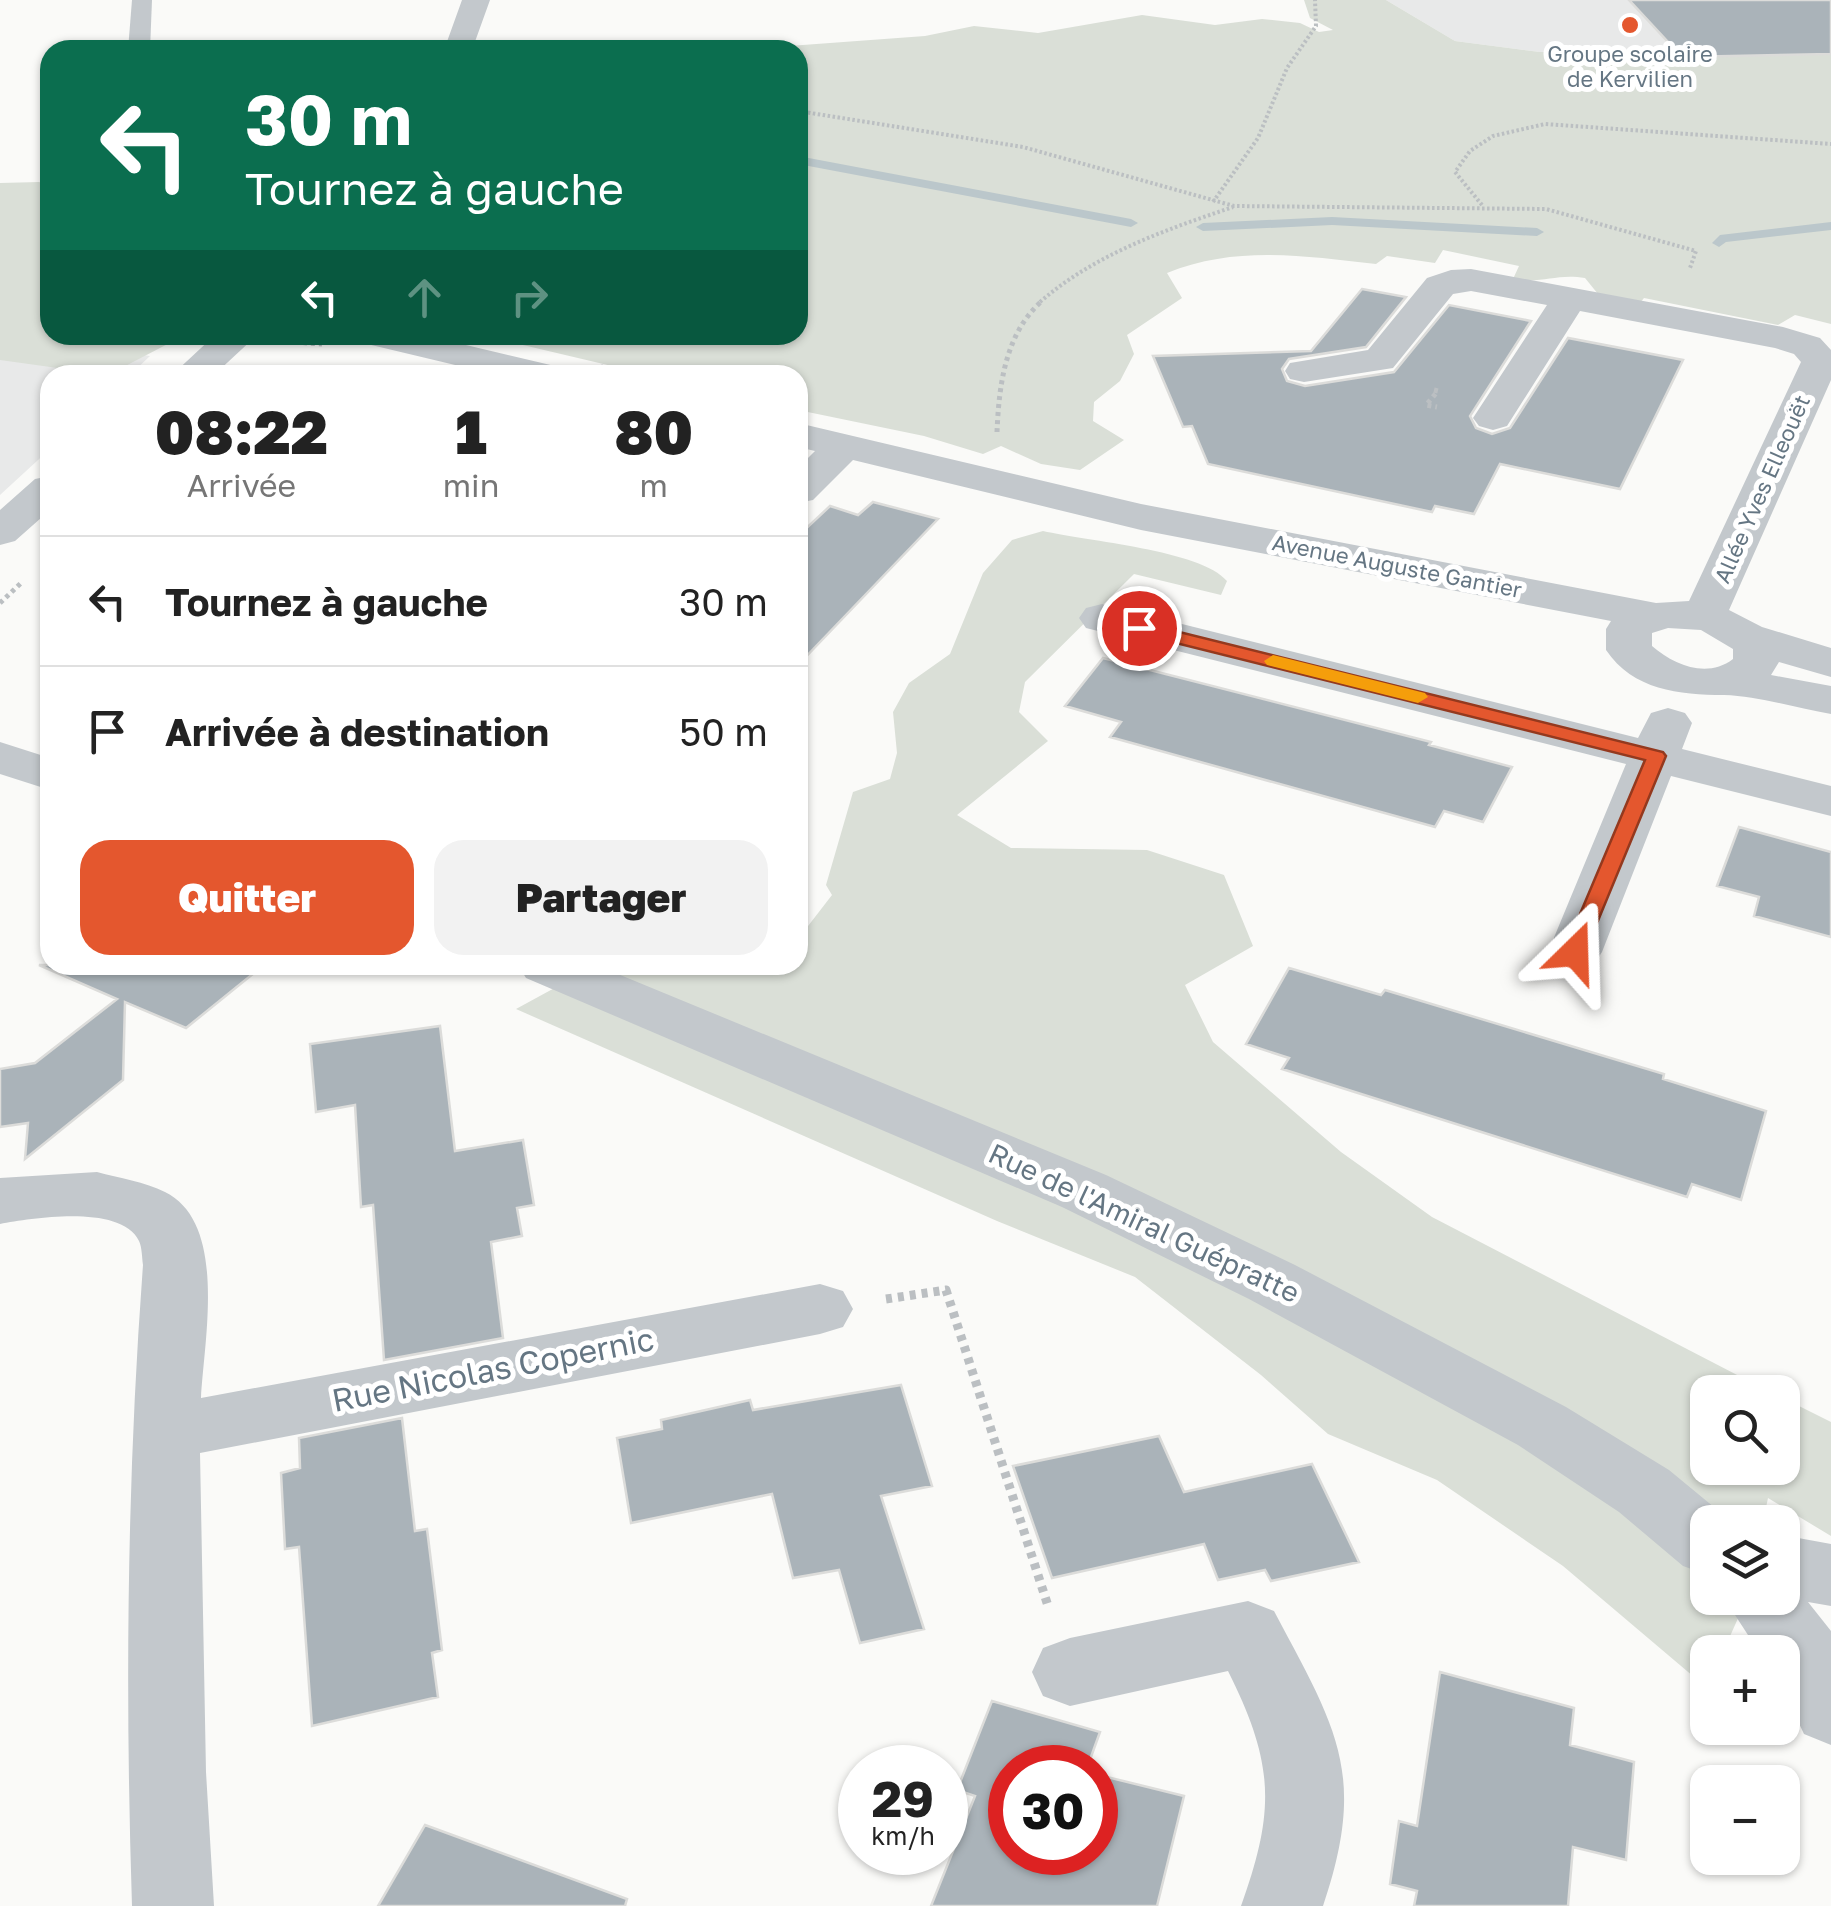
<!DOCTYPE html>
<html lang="fr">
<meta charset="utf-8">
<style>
:root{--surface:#fff;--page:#f2f2f2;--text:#222;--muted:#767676;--line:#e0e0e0;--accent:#e4572e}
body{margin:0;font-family:"Golos Text",sans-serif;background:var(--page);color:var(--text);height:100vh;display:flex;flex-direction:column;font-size:38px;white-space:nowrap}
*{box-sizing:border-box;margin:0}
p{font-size:32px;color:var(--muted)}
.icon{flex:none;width:55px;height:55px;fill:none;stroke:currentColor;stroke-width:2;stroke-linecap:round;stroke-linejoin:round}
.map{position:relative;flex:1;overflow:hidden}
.side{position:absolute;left:40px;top:365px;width:768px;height:610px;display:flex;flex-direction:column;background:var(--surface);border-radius:30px;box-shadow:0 2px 8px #0004}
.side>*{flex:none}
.hud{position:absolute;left:40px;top:40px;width:768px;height:305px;border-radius:30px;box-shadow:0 2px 8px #0004;background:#0b6e4f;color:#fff;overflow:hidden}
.fabs{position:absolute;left:1690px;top:1375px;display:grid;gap:20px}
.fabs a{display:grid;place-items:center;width:110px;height:110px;border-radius:20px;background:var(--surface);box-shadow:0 2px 8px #0004;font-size:50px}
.speed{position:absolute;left:838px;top:1745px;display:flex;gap:20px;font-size:50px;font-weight:700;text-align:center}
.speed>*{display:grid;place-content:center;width:130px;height:130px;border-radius:50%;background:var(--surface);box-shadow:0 2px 8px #0004;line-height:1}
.speed small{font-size:25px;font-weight:400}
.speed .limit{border:15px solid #d22;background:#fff;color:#111}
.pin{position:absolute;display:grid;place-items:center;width:85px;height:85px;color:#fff;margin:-42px;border:5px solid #fff;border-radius:50%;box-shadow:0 2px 10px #0007}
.me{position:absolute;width:110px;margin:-55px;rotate:22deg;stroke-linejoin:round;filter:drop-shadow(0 0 8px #0008)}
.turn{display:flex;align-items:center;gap:35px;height:210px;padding:0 40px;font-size:45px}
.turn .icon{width:130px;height:130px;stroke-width:2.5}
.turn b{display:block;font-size:70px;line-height:85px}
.lanes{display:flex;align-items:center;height:95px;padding:0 40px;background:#0003;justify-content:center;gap:50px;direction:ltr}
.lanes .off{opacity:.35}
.eta{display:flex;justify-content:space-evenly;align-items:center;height:170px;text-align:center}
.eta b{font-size:60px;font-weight:800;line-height:70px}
.primary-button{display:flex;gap:20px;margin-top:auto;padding:20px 40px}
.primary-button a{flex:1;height:115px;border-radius:30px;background:var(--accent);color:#fff;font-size:40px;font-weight:800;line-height:115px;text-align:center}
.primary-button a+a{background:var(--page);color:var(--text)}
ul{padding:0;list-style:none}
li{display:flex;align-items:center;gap:30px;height:130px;padding:0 40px;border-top:2px solid var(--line)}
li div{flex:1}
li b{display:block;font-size:38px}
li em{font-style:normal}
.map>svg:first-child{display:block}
.built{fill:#e8e9e9}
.green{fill:#dadfd7}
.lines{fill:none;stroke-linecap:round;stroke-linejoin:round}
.stream{fill:#bbc7cb;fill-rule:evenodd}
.building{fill:#aab3b9;stroke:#dcdcda;stroke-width:2.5}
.path-far2{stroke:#bbbfc2;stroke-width:4;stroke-dasharray:2.5 2.5;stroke-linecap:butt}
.path-far1{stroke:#bbbfc2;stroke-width:5;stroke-dasharray:4 4;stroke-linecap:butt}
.path{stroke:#bbbfc2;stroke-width:9;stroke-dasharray:6 6;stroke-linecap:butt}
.service{fill:#c3c8cc;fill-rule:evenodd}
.minor{fill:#c3c8cc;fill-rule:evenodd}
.tertiary{fill:#c3c8cc;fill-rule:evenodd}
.route{fill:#e4572e;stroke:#94391e;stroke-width:2.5}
.slow{fill:#f59e0b}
.poi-dot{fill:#e4572e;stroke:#fff;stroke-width:4}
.labels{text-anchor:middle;stroke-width:10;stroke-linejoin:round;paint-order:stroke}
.far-poi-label{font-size:22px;fill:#657683;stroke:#fff}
.far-street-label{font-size:22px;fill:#657683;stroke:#fff}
.street-label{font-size:28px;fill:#657683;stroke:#fff}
.near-street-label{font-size:32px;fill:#657683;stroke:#fff}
</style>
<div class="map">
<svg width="1831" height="1906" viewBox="0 0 1831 1906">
<rect width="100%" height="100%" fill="#fafaf8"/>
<path class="built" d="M1386,0h445v52l-237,3 -54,-3 -85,-11z
M0,335l150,21 -20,19h-80v74l-50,46z"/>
<path class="green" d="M1304,0h82l69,41 85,11 242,3 49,-3v272l-36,-9 -17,10 -134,-27 -4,5 -42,-9 -13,-16c-28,-5 -42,6 -72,1l6,-13 -76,-16 -8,13 -48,-7 -11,8c-72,-8 -140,-19 -209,9l15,25 -55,37 7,19 -14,27 -26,21 -1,19 31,19 -44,30 -39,-6 -40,-18 -18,8 -59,-18 -126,-26v-35h-148l-169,-40h317v-285h-62l189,-14 49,-10 64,7 104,-18 73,10 47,-6 38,4 19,9 14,-2 -23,-12z
M39,182l11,3v150h135l-77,40 -108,-15v-177z
M1043,531c43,10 158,19 184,50l-6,14 -87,-21 -109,108 -6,30 29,29 -91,74 54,33 136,2 77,25 29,71 -68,39 28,57 128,110 91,65 338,175h-62v76h74l1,-70 48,24v114l-63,-38 -5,24h-55v76h39l-24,54h-15l-1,36 -144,-122 -126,-86 -109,-46 -67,-59 -126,-98 -138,-56 -481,-212 77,-42 -3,-2h208v-26l34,-44 -6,-10 27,-93 37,-13 7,-26 -4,-41 16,-29 41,-29 33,-81 29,-33z"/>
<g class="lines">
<path class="stream" d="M798,156l333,63 7,4 -7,4 -333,-63z
M1332,217l205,11 7,4 -7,4 -205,-11 -129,6 -7,-4 7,-4z
M1831,222v8l-105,12 -7,5 -7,-4 8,-8z"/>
</g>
<path class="building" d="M1629,0h202v54l-149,3z
M1362,289l44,8 -40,50 -77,12 -7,10 5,12 18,5 89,-14 55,-67 82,16 -61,95 6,12 16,6 18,-6 58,-90 115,22 -63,129 -120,-25 -26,50 -39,-8 -3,6 -224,-48 -16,-38 -9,1 -30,-71 158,-5z
M873,502l65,17 -140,146v-129l32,-30 28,9z
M1103,658l328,84 -2,3 83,22 -29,55 -39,-11 -9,16 -325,-90 11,-15 -56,-16z
M1739,827l92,25v85l-77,-21 5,-19 -42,-11z
M39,965h225l-78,63 -61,-26 -2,78 -98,79 3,-36 -28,4v-58l35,-6 82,-64z
M1289,968l92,27 4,-5 279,84 -1,5 103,32 -25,89 -49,-16 -5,13 -405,-128 7,-11 -43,-14z
M440,1026l15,125 68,-11 11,65 -17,3 5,28 -31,6 12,96 -119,22 -11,-155 -12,2 -6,-102 -39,7 -6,-68z
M901,1385l31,101 -51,10 43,133 -64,14 -21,-73 -46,8 -21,-84 -141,29 -14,-85 45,-9 -1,-9 89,-20 3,10z
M402,1418l13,113 12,-2 15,121 -10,3 6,44 -126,29 -13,-179 -14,2 -4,-76 19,-5 -1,-30z
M1159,1436l25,56 128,-28 47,98 -88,19 -6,-11 -47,10 -14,-36 -152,34 -39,-112z
M1440,1672l134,36 -4,37 64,17 -8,98 -53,-13 -5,59h-154l3,-15 -27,-7 9,-63 18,5z
M992,1701l108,31 -13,36h-77v84h85v-78l89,22 -27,110h-226l44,-110 -18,-6z
M425,1825l202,74 -2,7h-247z"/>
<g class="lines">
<path class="path-far2" d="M798,111l225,36 211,59 312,3 150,42 -6,17
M1213,202l45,-64 29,-70 29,-42 -1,-26
M1482,205l-27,-33 15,-21 23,-15 52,-12 286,20
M1040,302c55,-48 125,-72 193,-95"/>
<path class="path-far1" d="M295,342l27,2
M601,367l33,8
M1434,390l4,1 -12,14 11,2
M997,432c2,-47 8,-99 46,-132
M0,603l21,-20"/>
<path class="path" d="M886,1299l60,-9 102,316"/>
<path class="service" d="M132,0h20l-2,50h-22z"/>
<path class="minor" d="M1471,269l312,58 37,11 11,12v30l-102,230 33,17 69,21v29l-52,-15 -8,13 60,11v28c-34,-6 -73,-18 -107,-19 -45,0 -91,-5 -118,-45v-21l5,-8 -470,-91 -288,-70 -40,40 -15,3v-35l17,-17 -17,-4v-24l343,81 515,99 33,-2 112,-239 -7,-8 -19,-6 -195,-37 -73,115 -14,4 -14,-4 -6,-8 74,-113 -76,-14 -18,3 -60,74 -89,14 -14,-3 -5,-8 5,-8 78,-13 59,-72 24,-8zM1668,628l33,2 32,19v10c-26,20 -59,6 -81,-13v-13z
M357,335h67l135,32 5,8h-67l-134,-32z
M1102,604l536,134 13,-25 17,-5 17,5 7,10 -10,26 149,37v30l-160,-40 -69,176 -8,12 -19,6 -19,-6 -8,-12 78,-188 -540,-136 -7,-10 7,-10z
M0,742l50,16v32l-50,-16z
M518,965h78l510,210 189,90 271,142 103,63 63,52h-24v53l-25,-9 -64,-54 -101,-67 -269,-146 -187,-92 -536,-229z
M97,1172c22,6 48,10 68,20 63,31 39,148 36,206l619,-114 23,7 10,18 -10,18 -23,7 -620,119 6,319 8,134h-82c-7,-214 -5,-428 11,-641 -1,-7 -1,-18 -4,-24 -18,-37 -106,-23 -139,-17v-46z
M1782,1535l49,9v62l-23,-4 23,29v114l-27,-11 -22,-46v-36h-23l-35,-54h58z
M1248,1601l26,10c62,117 94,162 49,295h-82c35,-97 33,-143 -13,-235l-158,35 -27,-10 -11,-24 11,-24 27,-10z"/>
<path class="tertiary" d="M462,0h28l-18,50h-28z
M215,335h42l-43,40h-42z
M50,476v34l-35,31 -15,4v-35l35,-31z"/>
</g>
<path class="route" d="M1139,622l524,130 3,4 -83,201h-16l-3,-5 81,-192 -513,-128v-9z"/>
<path class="slow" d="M1273,655l152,38 3,4 -10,6 -151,-38 -3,-4z"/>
<circle class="poi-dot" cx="1630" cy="25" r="10"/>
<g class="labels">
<g class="far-poi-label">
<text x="1630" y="62">Groupe scolaire<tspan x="1630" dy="25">de Kervilien</tspan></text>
</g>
<g class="far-street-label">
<text transform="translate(1762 489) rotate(-66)" y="8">Allée Yves Elleouët</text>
<text transform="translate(1397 566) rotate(11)" y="8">Avenue Auguste Gantier</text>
</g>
<g class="street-label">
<text transform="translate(1144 1223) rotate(25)" y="10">Rue de l'Amiral Guépratte</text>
</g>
<g class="near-street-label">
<text transform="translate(493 1370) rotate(-11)" y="11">Rue Nicolas Copernic</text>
</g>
</g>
</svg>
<div class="fabs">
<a><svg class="icon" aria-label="search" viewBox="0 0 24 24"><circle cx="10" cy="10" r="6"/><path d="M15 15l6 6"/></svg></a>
<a><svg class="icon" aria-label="layers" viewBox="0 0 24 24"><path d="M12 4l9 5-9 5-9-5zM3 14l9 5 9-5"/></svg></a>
<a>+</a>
<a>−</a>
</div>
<div class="speed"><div>29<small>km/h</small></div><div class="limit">30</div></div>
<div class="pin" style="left:1139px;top:628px;background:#d93025"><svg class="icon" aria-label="arrive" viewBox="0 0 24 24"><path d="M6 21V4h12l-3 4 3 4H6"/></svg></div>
<svg class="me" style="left:1575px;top:952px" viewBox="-20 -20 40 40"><path d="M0-17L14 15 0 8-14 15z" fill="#e4572e" stroke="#fff" stroke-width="4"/></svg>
<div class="hud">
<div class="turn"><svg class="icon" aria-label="left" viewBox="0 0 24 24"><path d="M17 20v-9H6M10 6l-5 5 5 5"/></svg><div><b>30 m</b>Tournez à gauche</div></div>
<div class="lanes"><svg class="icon" aria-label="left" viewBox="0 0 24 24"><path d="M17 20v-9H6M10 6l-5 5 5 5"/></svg><svg class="icon off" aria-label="ahead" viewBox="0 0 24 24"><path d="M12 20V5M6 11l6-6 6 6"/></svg><svg class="icon off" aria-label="right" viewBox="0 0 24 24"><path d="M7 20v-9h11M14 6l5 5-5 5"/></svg></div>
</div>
<section class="side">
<div class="eta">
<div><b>08:22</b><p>Arrivée</p></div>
<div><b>1</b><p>min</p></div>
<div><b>80</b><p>m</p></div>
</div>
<ul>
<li><svg class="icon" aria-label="left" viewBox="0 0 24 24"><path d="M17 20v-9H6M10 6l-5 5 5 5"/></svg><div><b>Tournez à gauche</b></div><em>30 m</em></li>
<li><svg class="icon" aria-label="arrive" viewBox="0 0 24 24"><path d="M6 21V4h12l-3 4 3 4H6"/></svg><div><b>Arrivée à destination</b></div><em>50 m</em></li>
</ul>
<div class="primary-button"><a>Quitter</a><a>Partager</a></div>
</section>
</div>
